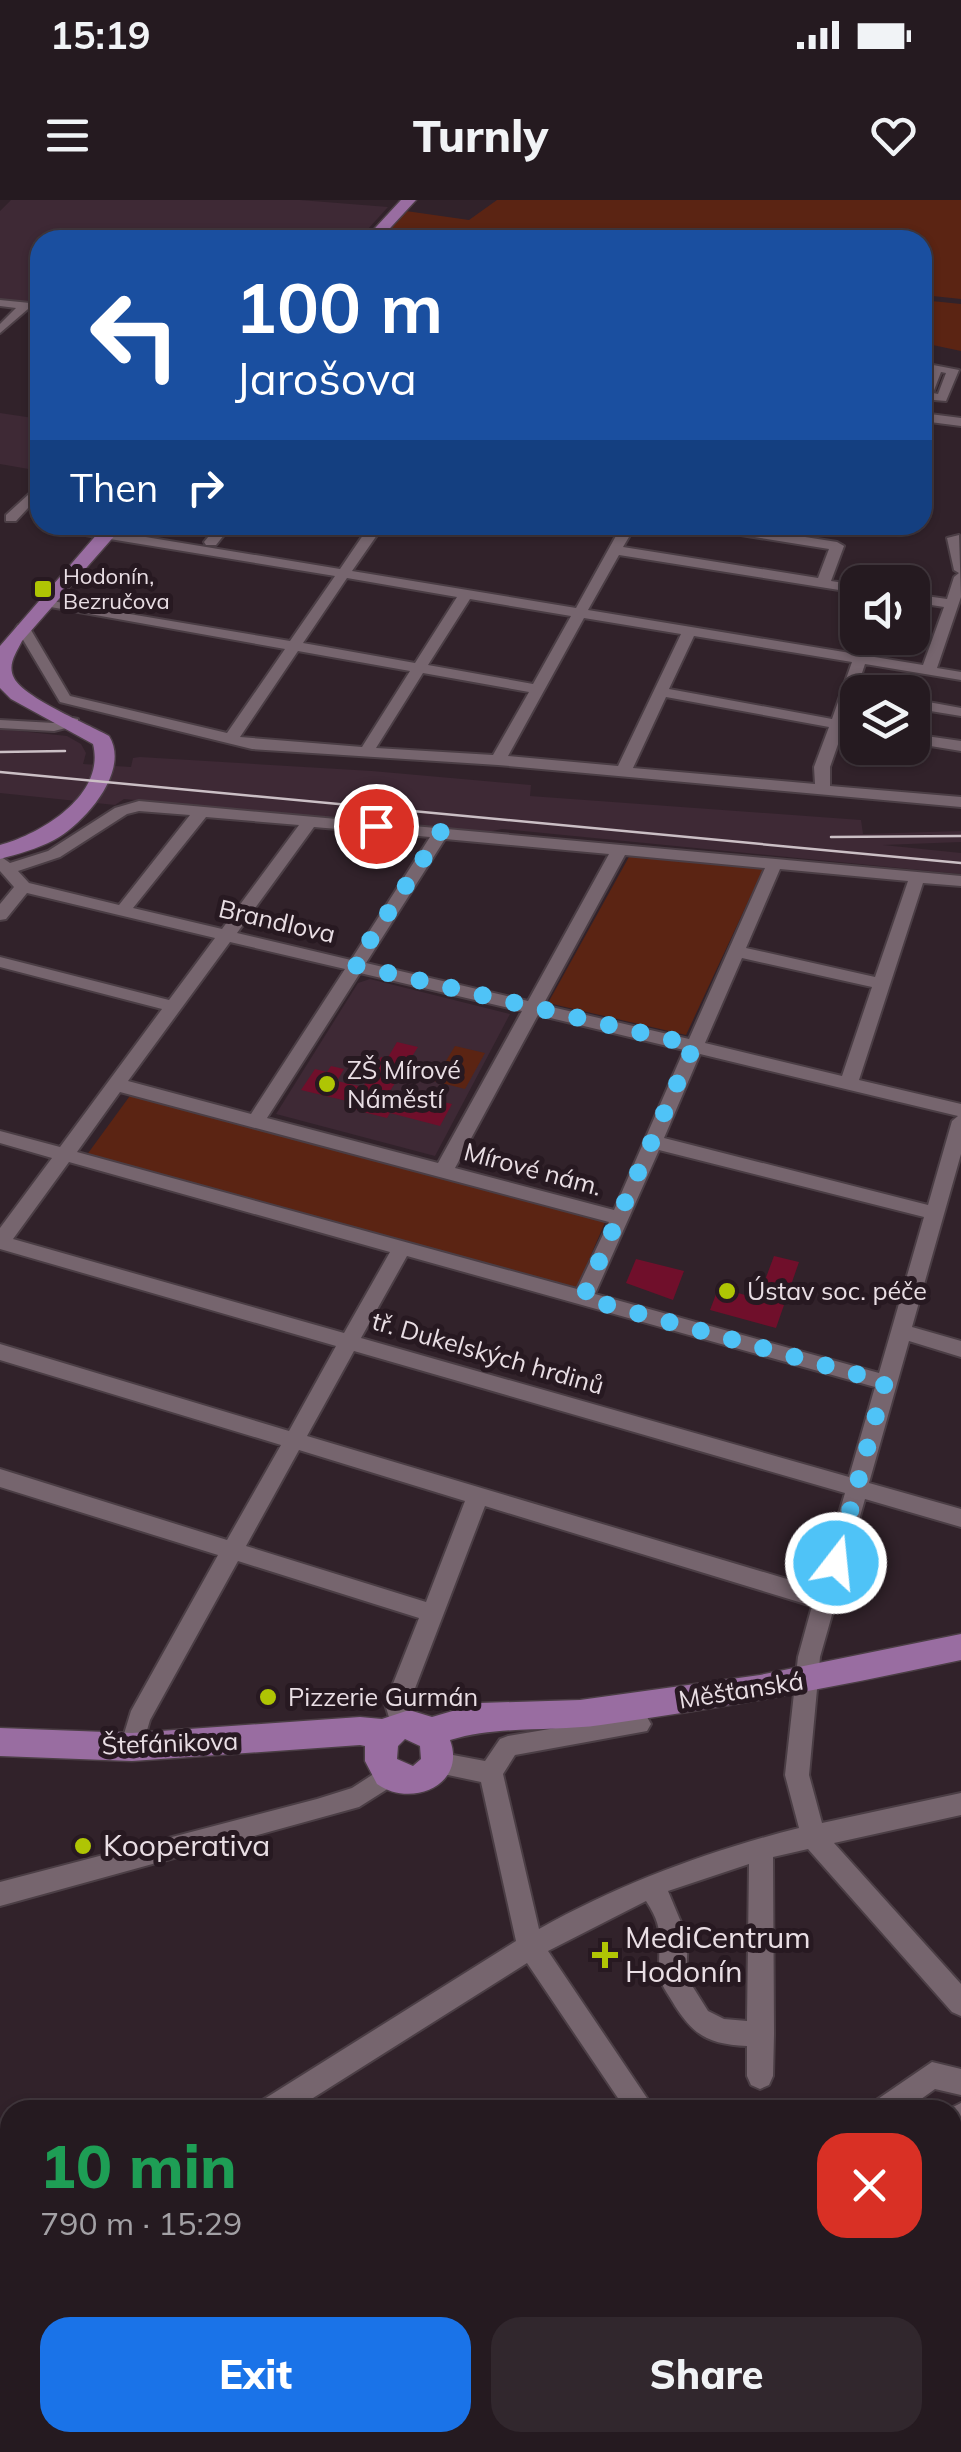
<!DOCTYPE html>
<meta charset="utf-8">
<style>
:root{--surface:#251a20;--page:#31272d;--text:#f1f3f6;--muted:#a3a1a5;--line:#42383e;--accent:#1a73e8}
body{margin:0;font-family:Mulish,sans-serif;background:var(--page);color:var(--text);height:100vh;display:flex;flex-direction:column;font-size:38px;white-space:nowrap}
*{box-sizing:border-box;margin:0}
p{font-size:32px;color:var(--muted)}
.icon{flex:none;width:55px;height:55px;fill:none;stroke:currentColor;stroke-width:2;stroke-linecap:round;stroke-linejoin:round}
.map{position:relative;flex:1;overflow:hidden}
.side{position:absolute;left:0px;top:1900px;width:962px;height:352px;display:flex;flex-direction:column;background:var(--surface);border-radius:30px 30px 0 0;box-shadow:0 2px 8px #0004,0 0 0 2px var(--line)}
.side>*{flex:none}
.banner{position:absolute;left:30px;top:30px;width:902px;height:305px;border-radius:30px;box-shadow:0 2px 8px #0004,0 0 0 2px var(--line);background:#1a4fa0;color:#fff;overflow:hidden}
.tools{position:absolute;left:840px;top:365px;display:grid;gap:20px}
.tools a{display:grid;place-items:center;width:90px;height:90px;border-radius:20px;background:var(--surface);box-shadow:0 2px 8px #0004,0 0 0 2px var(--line);font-size:50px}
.pin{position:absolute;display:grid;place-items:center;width:85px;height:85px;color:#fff;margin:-42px;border:5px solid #fff;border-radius:50%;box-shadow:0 2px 10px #0007}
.me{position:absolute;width:110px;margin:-55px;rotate:16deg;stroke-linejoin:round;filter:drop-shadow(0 0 8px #0008)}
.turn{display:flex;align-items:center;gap:35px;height:210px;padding:0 40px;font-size:45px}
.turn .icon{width:130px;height:130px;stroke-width:2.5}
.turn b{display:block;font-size:70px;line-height:85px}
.then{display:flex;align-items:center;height:95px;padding:0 40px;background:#0003;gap:20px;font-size:38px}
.round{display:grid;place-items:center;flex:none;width:105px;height:105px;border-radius:30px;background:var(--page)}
.headline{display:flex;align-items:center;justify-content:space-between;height:170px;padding:0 40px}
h1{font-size:60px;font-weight:800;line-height:75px;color:#1e9e55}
.button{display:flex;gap:20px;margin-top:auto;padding:20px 40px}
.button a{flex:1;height:115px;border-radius:30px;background:var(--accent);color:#fff;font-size:40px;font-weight:800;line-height:115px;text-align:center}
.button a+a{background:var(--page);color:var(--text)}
.status{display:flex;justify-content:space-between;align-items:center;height:70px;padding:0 50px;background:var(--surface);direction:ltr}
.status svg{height:28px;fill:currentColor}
header{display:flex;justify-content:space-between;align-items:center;height:130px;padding:0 40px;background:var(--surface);font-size:45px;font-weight:800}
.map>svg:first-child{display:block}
.built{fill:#3e2935}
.green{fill:#5b2413}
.building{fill:#700f2b}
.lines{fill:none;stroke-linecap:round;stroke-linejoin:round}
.minor-casing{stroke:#4b3e45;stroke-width:4}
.major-casing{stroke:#4b3e45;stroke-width:3}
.minor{fill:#76656e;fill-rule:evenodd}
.major{fill:#996da1;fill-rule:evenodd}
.rail{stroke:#cbbfc5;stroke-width:2.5}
.route{stroke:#4fc3f7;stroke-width:18;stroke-dasharray:0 32.4}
.poi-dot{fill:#afc504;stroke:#271921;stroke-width:4}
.labels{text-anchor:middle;stroke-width:10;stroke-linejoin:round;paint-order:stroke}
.far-poi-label{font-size:22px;fill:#e9dee4;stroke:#271921;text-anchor:start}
.street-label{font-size:25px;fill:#e9dee4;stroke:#271921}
.poi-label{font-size:25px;fill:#e9dee4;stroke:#271921;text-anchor:start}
.near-poi-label{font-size:30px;fill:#e9dee4;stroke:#271921;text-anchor:start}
</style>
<div class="status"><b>15:19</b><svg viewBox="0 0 49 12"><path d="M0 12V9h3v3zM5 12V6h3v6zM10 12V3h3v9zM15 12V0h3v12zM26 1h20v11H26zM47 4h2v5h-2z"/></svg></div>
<header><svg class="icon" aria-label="menu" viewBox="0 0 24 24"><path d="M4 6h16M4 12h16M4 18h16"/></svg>Turnly<svg class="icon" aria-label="heart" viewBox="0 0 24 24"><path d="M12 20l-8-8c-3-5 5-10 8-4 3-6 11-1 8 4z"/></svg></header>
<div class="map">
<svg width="961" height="2252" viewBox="0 0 961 2252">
<rect width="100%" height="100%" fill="#31222a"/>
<path class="built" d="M11,0h289l88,7 -30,33h-318v64l-40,-4v-89z
M0,213l40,6v52l-40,-7z
M0,529l67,7 14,8 5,9 -3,11 48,3 2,-9 7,-1 232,14 159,14 -1,11 331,24 2,14 98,-3v11l-78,3 78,8v21l-459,-45 -19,4 -359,-34 -9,6 -115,-12z
M370,779l140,35 -75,142 -159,-42 82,-131z
M761,2243l6,9h-368l-5,-9z"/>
<path class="green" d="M497,0h464v99l-38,-4 -1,-55h-513l-28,-4 25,-25 63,9z
M922,100l39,4v47l-38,-8z
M630,655l135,10 -79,170 -138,-32z
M455,846l30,7 -20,36 -31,-8z
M132,893l474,127 -31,72 -489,-136z"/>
<path class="building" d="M397,842l21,5 -30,47 35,9 7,-12 13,3 -4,7 13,3 -12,22 -50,-13 -3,5 -20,-5 -19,-6 3,-5 -50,-12 14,-21 12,3 4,-6 13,3 -7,12 26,6 18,-30 6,2z
M774,1056l25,6 -23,66 -66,-18 11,-29 17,4 -3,7 23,7z
M636,1059l48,12 -11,29 -47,-17z"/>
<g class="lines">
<g class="minor-casing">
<path id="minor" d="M0,100l40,4v6l-12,-1 -28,24v-9l16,-16 -16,-2z
M933,165l26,5 -13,31 -24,-2v-9zM941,172l5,1 -8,21 -5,-1z
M922,213l39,5v8l-39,-5z
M40,284v11l-24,26h-10v-6z
M42,325h31l267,44 30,-44h14l-32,46 224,37 46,-83h14l-13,22 195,31 11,-29 -125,-20 -7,-4h32l108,17 7,4 -13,35 27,4v8l-239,-38 -31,55 335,55 21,-58 -32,-5v-8l35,5 7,-22 5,-4 -5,-3 -7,-32 12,-3 2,62 -24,71 24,4v8l-96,-16 -19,57 12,2v9l-15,-2 -13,37v19l131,11v10l-463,-42 -246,-16 -192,-47 -44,-74 2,-3h10l42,71 157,37 58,-84 -240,-43 -5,-1v-6l250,42 45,-65 -286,-47zM347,378l110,19 -42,66 -112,-20zM470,399l101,17 -38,68 -105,-19zM584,418l97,16 -63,132 -110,-10zM694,436l158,26 -20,57 -163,-30zM298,451l112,20 -48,76 -122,-10zM423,473l106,19 -36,63 -117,-7zM666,497l163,30 -15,40 1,17 -182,-16z
M218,325h14l-16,20h-10l-2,-3z
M912,499l49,9v8l-49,-8z
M73,518l5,1v6l-24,6 -54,-3v-8l54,3z
M912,534l49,7v10l-49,-8z
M139,601l822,75v10l-38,-3 -64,197 102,24v50l-49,173 49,14v16l-52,-16 -40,142 92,26v18l-96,-28 -45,158 -11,118 13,48 139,-30v22l-127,28 127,141v32l-9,-4 -144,-163 -35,8 1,177 -1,42 -4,9 -9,4 -9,-4 -4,-9v-30c-37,-2 -52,-9 -72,-40 -5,-9 -13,-19 -15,-28 -4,-34 8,-44 -14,-77l-98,50 107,159h-29l-99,-147 -233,147h-37l4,-9 255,-160 -35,-159 -52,-11 -4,-8 4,-8 8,-3 48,9 15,-22 8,-3 131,-22 8,3 4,7 -4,7 -132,24 -12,19 36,155c83,-46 169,-78 260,-101l-14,-53 13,-118 14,-51 -327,-100 -76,198 5,23 -4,7 -8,3 -8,-3 -9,-30 34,-86 -181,-57 -88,159 -10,34 -8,3 -8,-3 -4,-7 11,-36 87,-156 -218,-68v-18l227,71 54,-95 -281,-85v-16l289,87 47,-85 -336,-97v-21l52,-70 -52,-15v-12l60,16 102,-138 -162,-42v-10l169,43 46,-62 -188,-45 -21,26 -6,1v-16l14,-17 -14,-16v-15l10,7 38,-12 67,-43zM139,611l51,4 -71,90 -90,-22 -11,-12 42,-14 67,-43zM206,617l93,8 -77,104 -89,-21zM314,627l116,10 -79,123 -114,-27zM445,639l164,15 -81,147 -162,-38zM625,655l140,13 -76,171 -146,-34zM780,669l128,12 -33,96 -129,-29zM230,742l115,27 -94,145 -123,-33zM742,758l130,29 -30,89 -137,-33zM360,773l162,38 -84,152 -171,-45zM538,815l146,35 -70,160 -159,-42zM700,854l258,62 -6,5 -24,84 -264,-67zM120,892l489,130 -32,67 -500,-137zM659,950l265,67 -45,156 -284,-79zM69,962l321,90 -46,81 -331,-94zM407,1056l468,131 -26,90 -488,-139zM354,1151l491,142 -28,95 -510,-152zM299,1250l166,51 -39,101 -180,-56zM749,1664l-2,157 -23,-2 -16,-8 -22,-35 2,-37 -20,-48z
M389,1564l8,3 4,8 -4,8 -38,24 -359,99v-24l317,-83 35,-11z
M932,1862l29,7v26l-26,-6 -29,21h-35l4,-9z
M961,1903v30l-9,3v-26h-5z
M0,1942l10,5v36l-10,-5z
M961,2078v30l-9,4v-31z
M10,2177v31l-10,5v-31z
M127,2242h30l4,10h-30z
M250,2242h40l-4,10h-40z
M783,2242h33l4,10h-33z"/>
</g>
<g class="major-casing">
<path id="major" d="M401,0h15l-37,40h-15z
M105,325h19l-102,116c-6,12 -15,24 -8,37 10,20 74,46 95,58 22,35 -25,88 -55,104 -17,9 -36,14 -54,19v-14c41,-11 106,-50 93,-101l-82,-45 -11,-11v-42z
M961,1434v26c-120,26 -238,48 -360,65 -50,7 -101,0 -151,15 17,46 -40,68 -73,44l-12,-23v-15l-5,-1 -228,16 -132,-5v-28l132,5 228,-16 22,2 27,-9 23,7 48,-14 100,-3 180,-25zM405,1539l15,7 1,13 -8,7 -16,-7 1,-13z"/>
</g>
<use href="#minor" class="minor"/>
<use href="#major" class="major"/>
<path class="rail" d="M0,552l65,-1
M0,572l961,91
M831,637l130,-1"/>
</g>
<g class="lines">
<path class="route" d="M376,626l65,6 -87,133 340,80 -111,253 302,84 -49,181"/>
</g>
<g class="poi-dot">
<rect x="33" y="379" width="20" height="20" rx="5"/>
<circle cx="327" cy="884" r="10"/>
<circle cx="727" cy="1091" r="10"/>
<circle cx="268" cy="1497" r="10"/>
<circle cx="83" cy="1646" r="10"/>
<path d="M600 1740h10v10h10v10h-10v10h-10v-10h-10v-10h10z"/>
</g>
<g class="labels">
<g class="far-poi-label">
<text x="63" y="384">Hodonín,<tspan x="63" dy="25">Bezručova</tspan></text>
</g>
<g class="street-label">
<text transform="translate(277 721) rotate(13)" y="9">Brandlova</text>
<text transform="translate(533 969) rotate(15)" y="9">Mírové nám.</text>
<text transform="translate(488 1153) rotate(16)" y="9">tř. Dukelských hrdinů</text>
<text transform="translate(741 1490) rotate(-9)" y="9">Měšťanská</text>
<text transform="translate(170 1543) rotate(-2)" y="9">Štefánikova</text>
</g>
<g class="poi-label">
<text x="347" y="879">ZŠ Mírové<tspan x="347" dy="29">Náměstí</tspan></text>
<text x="747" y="1100">Ústav soc. péče</text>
<text x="288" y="1506">Pizzerie Gurmán</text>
</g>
<g class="near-poi-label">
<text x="103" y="1656">Kooperativa</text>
<text x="625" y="1748">MediCentrum<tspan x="625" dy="34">Hodonín</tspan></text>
</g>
</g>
</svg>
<div class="tools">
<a><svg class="icon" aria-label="sound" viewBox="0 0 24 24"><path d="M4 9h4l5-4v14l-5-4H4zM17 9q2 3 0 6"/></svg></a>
<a><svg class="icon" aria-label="layers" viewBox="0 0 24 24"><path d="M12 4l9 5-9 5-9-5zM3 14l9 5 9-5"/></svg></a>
</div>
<div class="pin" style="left:376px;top:626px;background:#d93025"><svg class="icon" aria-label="arrive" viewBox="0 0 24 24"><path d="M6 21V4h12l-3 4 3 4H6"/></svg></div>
<svg class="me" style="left:836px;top:1363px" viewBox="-20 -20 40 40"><circle r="17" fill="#4fc3f7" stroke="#fff" stroke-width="3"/><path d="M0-11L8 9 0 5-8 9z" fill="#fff"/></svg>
<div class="banner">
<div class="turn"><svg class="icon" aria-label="left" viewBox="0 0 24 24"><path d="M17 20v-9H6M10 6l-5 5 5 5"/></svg><div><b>100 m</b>Jarošova</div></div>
<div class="then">Then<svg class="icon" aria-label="right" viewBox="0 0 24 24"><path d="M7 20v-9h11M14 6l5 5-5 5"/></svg></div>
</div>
<section class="side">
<div class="headline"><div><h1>10 min</h1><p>790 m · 15:29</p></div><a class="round" style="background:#d93025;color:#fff"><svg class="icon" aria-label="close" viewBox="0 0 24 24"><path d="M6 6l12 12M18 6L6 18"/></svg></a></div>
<div class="button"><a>Exit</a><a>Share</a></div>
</section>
</div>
